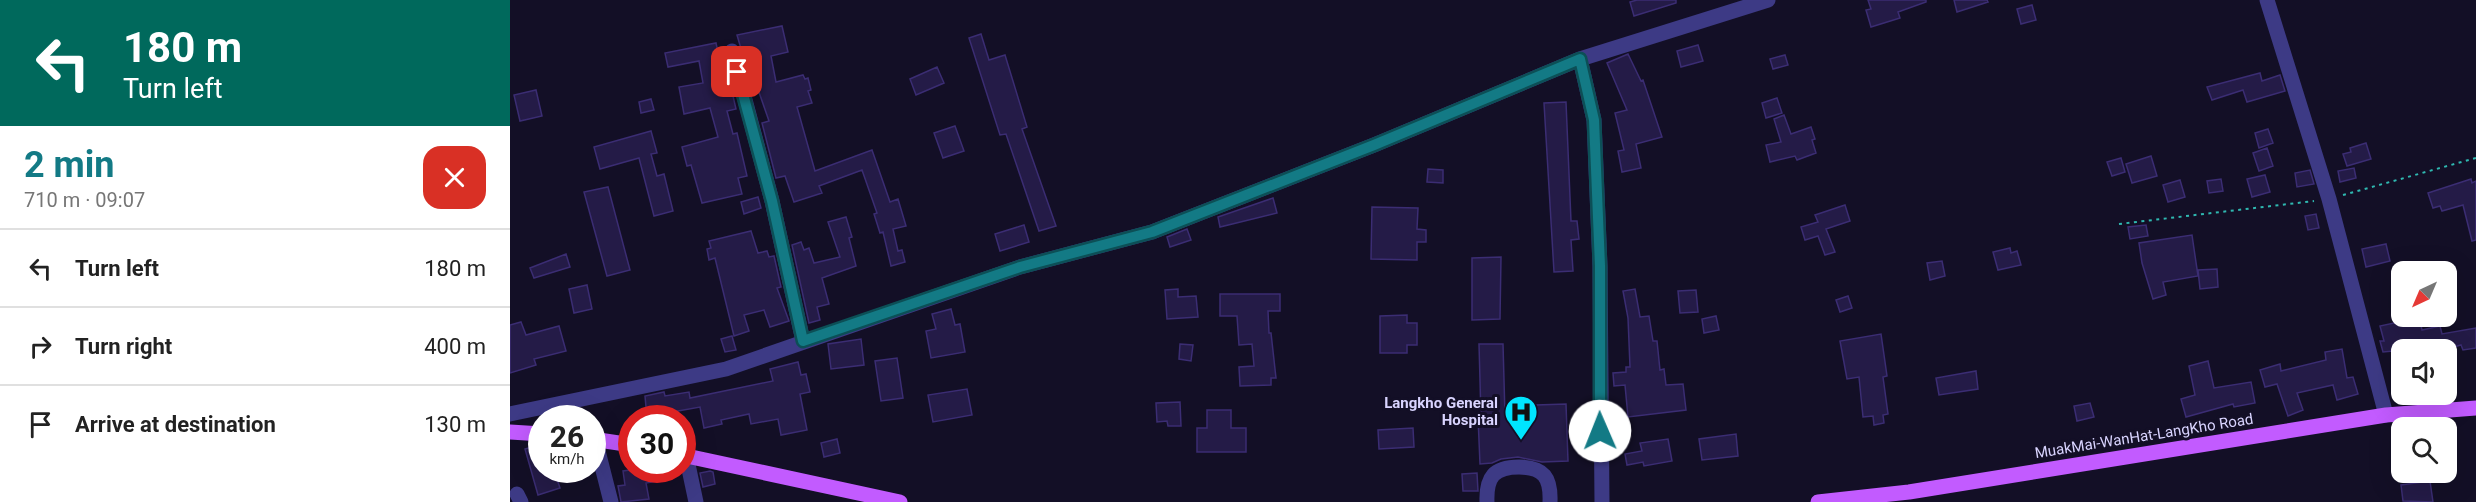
<!DOCTYPE html>
<meta charset="utf-8">
<style>
:root{--surface:#fff;--page:#f2f2f2;--text:#222;--muted:#767676;--line:#e0e0e0;--accent:#137a85}
body{margin:0;font-family:Roboto,sans-serif;background:var(--page);color:var(--text);height:100vh;display:flex;flex-direction:column;font-size:22px;white-space:nowrap}
*{box-sizing:border-box;margin:0}
p{font-size:20px;color:var(--muted)}
.icon{flex:none;width:33px;height:33px;fill:none;stroke:currentColor;stroke-width:2;stroke-linecap:round;stroke-linejoin:round}
.map{position:relative;flex:1;overflow:hidden}
.sheet{display:flex;flex-direction:column;background:var(--surface);width:510px}
.sheet>*{flex:none}
.hud{background:#00695c;color:#fff;overflow:hidden}
.needle{width:39px;rotate:224deg}
.tools{position:absolute;left:1881px;top:261px;display:grid;gap:12px}
.tools a{display:grid;place-items:center;width:66px;height:66px;border-radius:12px;background:var(--surface);box-shadow:0 6px 24px #0002;font-size:30px}
.speed{position:absolute;left:18px;top:405px;display:flex;gap:12px;font-size:30px;font-weight:700;text-align:center}
.speed>*{display:grid;place-content:center;width:78px;height:78px;border-radius:50%;background:var(--surface);box-shadow:0 6px 24px #0002;line-height:1}
.speed small{font-size:15px;font-weight:400}
.speed .limit{border:9px solid #d22;background:#fff;color:#111}
.pin{position:absolute;display:grid;place-items:center;width:51px;height:51px;color:#fff;margin:-26px;border-radius:12px;box-shadow:0 3px 9px #0006}
.me{position:absolute;width:66px;margin:-33px;rotate:359deg;stroke-linejoin:round;filter:drop-shadow(0 0 4px #0008)}
.turn{display:flex;align-items:center;gap:21px;height:126px;padding:0 24px;font-size:27px}
.turn .icon{width:78px;height:78px;stroke-width:2.5}
.turn b{display:block;font-size:42px;line-height:51px}
.round{display:grid;place-items:center;flex:none;width:63px;height:63px;border-radius:18px;background:var(--page)}
.headline{display:flex;align-items:center;justify-content:space-between;height:102px;padding:0 24px}
h1{font-size:36px;font-weight:700;line-height:45px;color:var(--accent)}
ul{padding:0;list-style:none}
li{display:flex;align-items:center;gap:18px;height:78px;padding:0 24px;border-top:2px solid var(--line)}
li div{flex:1}
li b{display:block;font-size:22px}
li em{font-style:normal}
main{display:flex;flex:1;min-height:0}
.map>svg:first-child{display:block}
.building{fill:#241b47;stroke:#3b2d73;stroke-width:1.5}
.lines{fill:none;stroke-linecap:round;stroke-linejoin:round}
.path{stroke:#2fb8b0;stroke-width:2;stroke-dasharray:3 4.5;stroke-linecap:butt}
.minor{stroke:#3d3a85;stroke-width:15}
.major{stroke:#c25bff;stroke-width:15}
.route-casing{stroke:#0c4f56;stroke-width:15}
.route{stroke:#137a85;stroke-width:10}
.labels{text-anchor:middle;stroke-width:6;stroke-linejoin:round;paint-order:stroke}
.poi-label{font-size:15px;font-weight:bold;fill:#d9d4ff;stroke:#130f26;text-anchor:end}
.street-label{font-size:15px;fill:#d9d4ff;stroke:#130f26}
</style>
<main>
<section class="sheet">
<div class="hud">
<div class="turn"><svg class="icon" aria-label="left" viewBox="0 0 24 24"><path d="M17 20v-9H6M10 6l-5 5 5 5"/></svg><div><b>180 m</b>Turn left</div></div>
</div>
<div class="headline"><div><h1>2 min</h1><p>710 m · 09:07</p></div><a class="round" style="background:#d93025;color:#fff"><svg class="icon" aria-label="close" viewBox="0 0 24 24"><path d="M6 6l12 12M18 6L6 18"/></svg></a></div>
<ul>
<li><svg class="icon" aria-label="left" viewBox="0 0 24 24"><path d="M17 20v-9H6M10 6l-5 5 5 5"/></svg><div><b>Turn left</b></div><em>180 m</em></li>
<li><svg class="icon" aria-label="right" viewBox="0 0 24 24"><path d="M7 20v-9h11M14 6l5 5-5 5"/></svg><div><b>Turn right</b></div><em>400 m</em></li>
<li><svg class="icon" aria-label="arrive" viewBox="0 0 24 24"><path d="M6 21V4h12l-3 4 3 4H6"/></svg><div><b>Arrive at destination</b></div><em>130 m</em></li>
</ul>
</section>
<div class="map">
<svg width="1966" height="502" viewBox="0 0 1966 502">
<rect width="100%" height="100%" fill="#130f26"/>
<path class="building" d="M1127,0h39v3l-42,13 -4,-14z
M1358,0h58v2l-28,10 2,6 -29,9 -5,-17 5,-1z
M1444,0h33l1,2 -31,10z
M1522,5l4,15 -15,4 -4,-15z
M272,26l6,26 -17,4 5,26 27,-7 2,4 3,-1 3,12 -3,1 4,12 -15,4 18,64 57,-21 18,52 8,-3 8,27 -13,3 5,22 4,-1 3,12 -14,4 -8,-34 -3,1 -6,-19 3,-1 -15,-43 -43,16 3,7 -28,9 -9,-26 -9,2 -14,-55 7,-2 -16,-46 -4,1 -12,-41z
M471,34l8,26 16,-5 22,72 -5,2 34,97 -17,5 -33,-97 -6,1 -31,-97z
M206,43l6,28 5,-1 9,39 -9,2 6,23 4,-1 10,43 -9,2 4,16 -40,9 -11,-38 -4,1 -5,-19 36,-10 -8,-29 -26,6 -5,-27 24,-4 -4,-22 -31,6 -3,-14z
M1188,45l5,16 -22,6 -4,-16z
M1118,54l13,27 2,-1 19,57 -26,7 5,24 -19,4 -4,-21 6,-1 -9,-37 12,-3 -20,-47z
M1275,55l3,10 -15,4 -3,-10z
M427,67l7,16 -28,12 -6,-16z
M1750,73l2,8 18,-6 5,16 -38,11 -4,-12 -31,10 -5,-13z
M26,90l6,26 -22,5 -6,-26z
M1267,98l5,15 -16,5 -4,-15z
M141,99l3,11 -13,3 -2,-11z
M1056,102l5,119h6l2,18 -8,1 2,31 -19,1 -10,-169z
M1274,115l7,19 20,-7 4,12 -3,1 4,13 -19,7 -2,-4 -25,6 -4,-17 15,-3 -7,-23z
M445,126l9,25 -21,7 -9,-25z
M1758,129l5,14 -14,5 -4,-15z
M141,131l6,22 -6,1 6,22 7,-2 9,37 -19,5 -15,-58 -39,11 -6,-22z
M1856,143l5,16 -24,7 -4,-12 8,-2 -1,-4z
M1757,148l6,18 -14,5 -6,-18z
M1641,156l6,20 -25,7 -6,-19z
M1611,158l4,14 -13,4 -5,-14z
M1844,168l2,10 -16,4 -2,-11z
M918,169l15,1v13l-16,-1z
M1800,170l4,14 -17,3 -2,-14z
M1755,175l5,17 -18,5 -5,-18z
M1711,179l2,12 -14,2 -2,-12z
M1961,179l1,4 4,-2v59l-4,1 -9,-36 -21,6 -2,-5 -7,2 -5,-15z
M1670,180l5,17 -17,5 -5,-17z
M98,187l22,83 -23,6 -23,-84z
M248,197l3,11 -17,6 -3,-12z
M763,198l4,15 -57,14 -2,-10z
M1335,205l5,16 -24,8 9,23 -10,3 -7,-19 -13,4 -4,-13 17,-5 -3,-7z
M862,207l46,1 -1,21 9,1v12h-9v18l-46,-1z
M1806,214l3,14 -11,2 -3,-14z
M336,217l6,20 -3,1 7,28 -34,12 7,26 -12,3 3,13 -11,3 -17,-78 9,-3 3,8 5,-2 5,15 26,-6 -12,-35z
M514,225l5,17 -29,9 -5,-17z
M1636,225l2,11 -18,3 -2,-12z
M677,229l4,11 -21,7 -3,-10z
M241,231l7,22 9,-2 2,6 5,-1 7,31 -4,1 12,33 -19,6 -6,-17 -20,5 5,16 -15,5 -19,-78 -6,2 -2,-11 4,-1 -2,-7z
M1682,235l6,41 -35,6 3,13 -13,4 -11,-36 -3,-20z
M1876,244l4,17 -24,6 -4,-18z
M1500,248l1,5 6,-2 4,14 -23,5 -5,-18z
M56,254l4,13 -36,11 -4,-10z
M991,257l-1,62 -28,1v-62z
M1432,261l3,15 -15,4 -3,-17z
M1707,269l1,18 -18,2 -2,-19z
M77,285l5,24 -18,4 -5,-24z
M668,289v8l18,-1 2,21 -31,2 -2,-29z
M1125,289l5,28 9,-1 4,25h4l3,29 4,-1 2,16 17,-1 3,26 -58,7 -3,-32 -11,1 -1,-13 13,-1v-5h4l-2,-49 -5,-27z
M1186,290l2,22 -18,1 -2,-22z
M710,294h60v17h-12l1,22h2l5,45h-5v7l-31,1 -1,-19 15,-1 -2,-22 -13,1 -2,-29h-17z
M1338,296l4,12 -12,4 -4,-12z
M441,309l4,16 5,-1 5,28 -34,6 -5,-27 10,-2 -4,-15z
M897,315v8h10v22h-10v8h-27v-37z
M1206,316l3,14 -15,3 -2,-14z
M1897,316h12l3,14 18,-4 2,8 34,-6v20l-13,2 -2,-5 -18,5 -17,-2 -43,4 -3,-11h4l-4,-15 28,-6z
M11,322l5,13 33,-9 7,25 -32,8 2,6 -26,8v-48z
M1371,334l6,42 -4,1 5,37 -5,1 1,8 -10,2 -1,-9 -10,1 -4,-40 -12,2 -7,-38z
M222,336l4,14 -11,2 -4,-13z
M351,339l3,26 -33,4 -3,-25z
M670,344l13,1 -2,16 -12,-2z
M969,344h24l2,72 31,-1v-10l30,-1 2,57 -26,1 -24,-5 -17,2 -9,4 -12,1 -2,-47h3z
M1832,349l5,29 6,-1 5,17 -21,6 -4,-15 -36,8 6,17 -15,6 -11,-32 -12,3 -5,-17 20,-6 1,7 45,-11 -1,-8z
M387,358l6,40 -22,3 -6,-40z
M1698,361l6,27 37,-6 4,21 -21,4 -1,-3 -47,13 -5,-18 14,-4 -6,-29z
M288,362l3,13 5,-1 4,18 -10,2 7,36 -26,5 -3,-16 -27,5 -2,-10 -28,6 1,4 -18,4 -4,-21 -33,6v3l-20,2 -2,-22 19,-4 1,4 24,-4 1,6 83,-17 -3,-12z
M1466,371l2,18 -39,6 -3,-17z
M457,389l5,26 -39,7 -5,-27z
M670,402l1,24h-13l-1,-5 -10,1 -1,-19z
M1580,403l4,14 -17,4 -3,-15z
M697,410h24v18h15v24h-49v-24h10z
M903,428l1,19 -35,2 -1,-19z
M1226,434l2,22 -36,4 -3,-21z
M327,439l3,14 -16,4 -3,-14z
M1158,439l4,22 -28,5 -1,-4 -16,3 -2,-11 17,-3 -2,-8z
M32,444v26h12l6,18 -22,7 -13,-46z
M120,470h37l2,9 -23,4 3,16 -28,3 -3,-16 7,-1 -2,-14z
M200,471l3,1 2,12 -12,3 -3,-14z
M967,473l1,18h-15l-1,-17z
M1920,481l3,21 -30,-1 -2,-16z"/>
<g class="lines">
<path class="path" d="M1833,195l133,-37
M1609,224l195,-23"/>
<path class="minor" d="M1757,0l62,199 57,216
M222,51l40,150 31,140
M1070,59l14,61 6,146 2,236
M0,414l216,-45 294,-102 132,-35 222,-87 206,-86 188,-59
M85,439l16,63
M176,455l10,47
M7,494l4,8
M977,502c-1,-25 7,-35 32,-35 25,0 32,11 31,35"/>
<path class="major" d="M0,432l32,2
M82,439l40,6
M172,455l218,47
M1308,502l91,-10 477,-77 90,-7"/>
</g>
<g class="lines">
<g class="route-casing">
<path id="route" d="M227,72l35,129 31,140 217,-74 132,-35 222,-87 206,-86 14,61 6,146v165"/>
</g>
<use href="#route" class="route"/>
</g>
<defs>
<g id="hospital-pin" transform="scale(1.725)"><path d="M0 17L-7.5 6A9.5 9.5 0 1 1 7.5 6Z" fill="#00e5ff" stroke="#130f26"/><path d="M-5-5h3v3.5h4V-5h3V5h-3V1.5h-4V5h-3Z" fill="#111"/></g>
</defs>
<g fill-rule="evenodd">
<use href="#hospital-pin" x="1011" y="412"/>
</g>
<g class="labels">
<g class="poi-label">
<text x="988" y="408">Langkho General<tspan x="988" dy="17">Hospital</tspan></text>
</g>
<g class="street-label">
<text transform="translate(1634 436) rotate(-9)" y="5">MuakMai-WanHat-LangKho Road</text>
</g>
</g>
</svg>
<div class="tools">
<a><svg class="needle" viewBox="-14 -14 28 28"><path d="M0-13l5 13h-10z" fill="#e53935"/><path d="M0 13l5-13h-10z" fill="#767676"/></svg></a>
<a><svg class="icon" aria-label="sound" viewBox="0 0 24 24"><path d="M4 9h4l5-4v14l-5-4H4zM17 9q2 3 0 6"/></svg></a>
<a><svg class="icon" aria-label="search" viewBox="0 0 24 24"><circle cx="10" cy="10" r="6"/><path d="M15 15l6 6"/></svg></a>
</div>
<div class="speed"><div>26<small>km/h</small></div><div class="limit">30</div></div>
<div class="pin" style="left:227px;top:72px;background:#d93025"><svg class="icon" aria-label="arrive" viewBox="0 0 24 24"><path d="M6 21V4h12l-3 4 3 4H6"/></svg></div>
<svg class="me" style="left:1090px;top:431px" viewBox="-20 -20 40 40"><circle r="19" fill="#fff"/><path d="M0-13L10 11 0 6-10 11z" fill="#137a85"/></svg>
</div>
</main>
